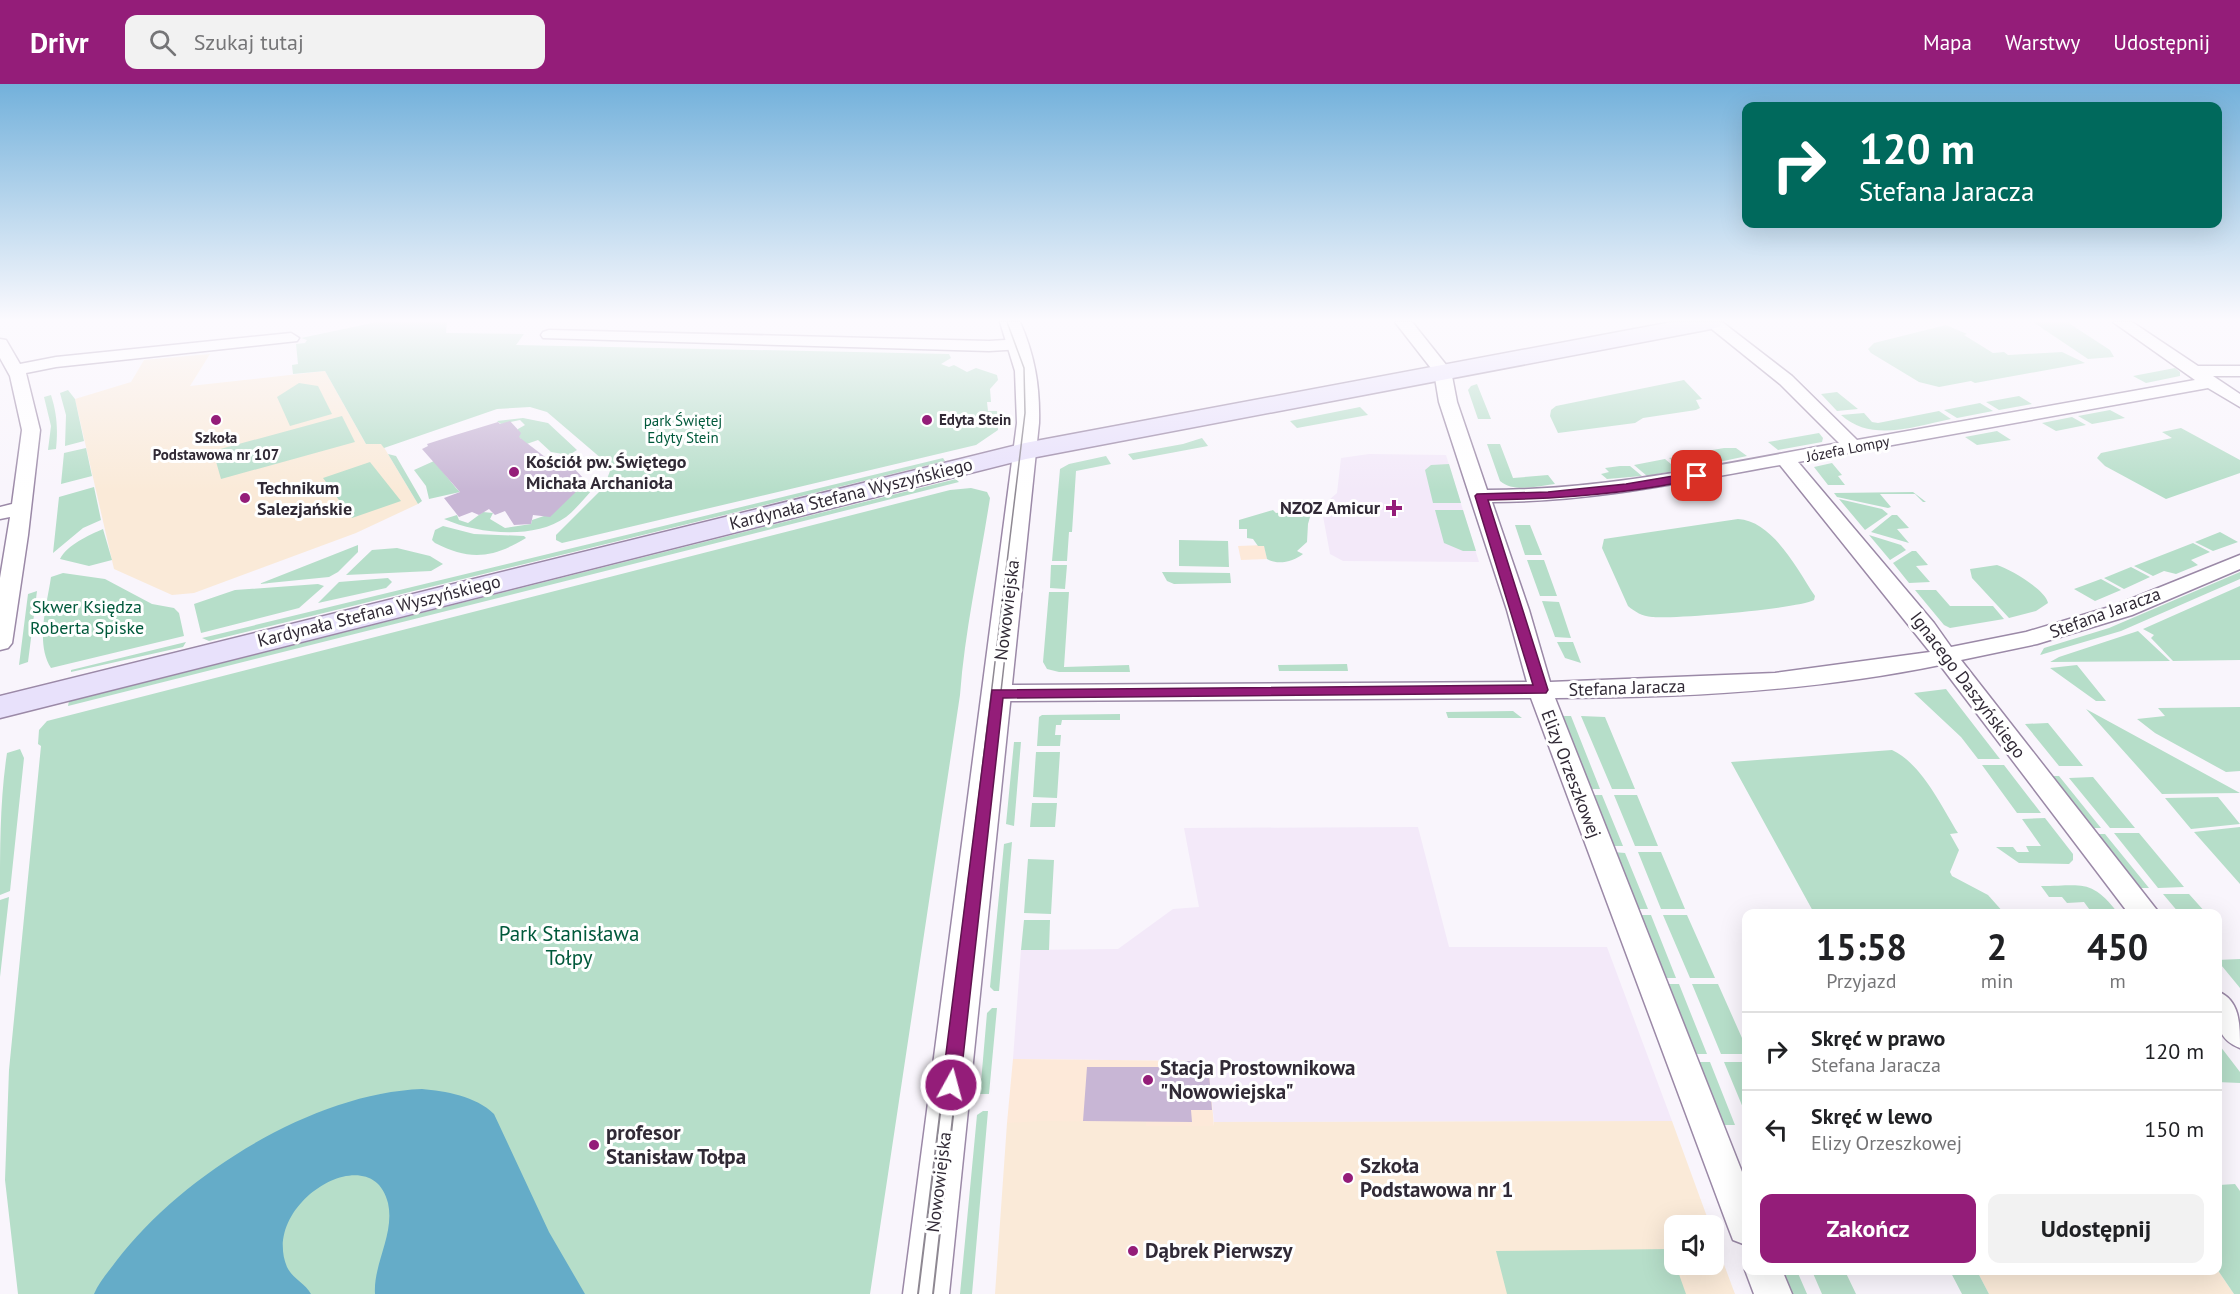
<!DOCTYPE html>
<html lang="pl">
<meta charset="utf-8">
<style>
:root{--surface:#fff;--page:#f2f2f2;--text:#202124;--muted:#757577;--line:#e0e0e0;--accent:#941d79}
body{margin:0;font-family:"PT Sans",sans-serif;background:var(--page);color:var(--text);height:100vh;display:flex;flex-direction:column;font-size:22px;white-space:nowrap}
*{box-sizing:border-box;margin:0}
p{font-size:20px;color:var(--muted)}
.icon{flex:none;width:33px;height:33px;fill:none;stroke:currentColor;stroke-width:2;stroke-linecap:round;stroke-linejoin:round}
.map{position:relative;flex:1;overflow:hidden}
.sheet{position:absolute;left:1742px;top:825px;width:480px;height:366px;display:flex;flex-direction:column;background:var(--surface);border-radius:12px;box-shadow:0 6px 24px #0002}
.sheet>*{flex:none}
.top-card{position:absolute;left:1742px;top:18px;width:480px;height:126px;border-radius:12px;box-shadow:0 6px 24px #0002;background:#00695c;color:#fff;overflow:hidden}
.controls{position:absolute;left:1664px;top:1131px;display:grid;gap:12px}
.controls a{display:grid;place-items:center;width:60px;height:60px;border-radius:12px;background:var(--surface);box-shadow:0 6px 24px #0002;font-size:30px}
.pin{position:absolute;display:grid;place-items:center;width:51px;height:51px;color:#fff;margin:-26px;border-radius:12px;box-shadow:0 3px 9px #0006}
.me{position:absolute;width:66px;margin:-33px;rotate:7deg;stroke-linejoin:round;filter:drop-shadow(0 0 4px #0008)}
.turn{display:flex;align-items:center;gap:21px;height:126px;padding:0 18px;font-size:27px}
.turn .icon{width:78px;height:78px;stroke-width:2.5}
.turn b{display:block;font-size:42px;line-height:51px}
.eta{display:flex;justify-content:space-evenly;align-items:center;height:102px;text-align:center}
.eta b{font-size:36px;font-weight:600;line-height:42px}
.button{display:flex;gap:12px;margin-top:auto;padding:12px 18px}
.button a{flex:1;height:69px;border-radius:12px;background:var(--accent);color:#fff;font-size:24px;font-weight:600;line-height:69px;text-align:center}
.button a+a{background:var(--page);color:var(--text)}
ul{padding:0;list-style:none}
li{display:flex;align-items:center;gap:18px;height:78px;padding:0 18px;border-top:2px solid var(--line)}
li div{flex:1}
li b{display:block;font-size:22px}
li em{font-style:normal}
header{display:flex;align-items:center;gap:36px;box-sizing:border-box;height:84px;padding:0 30px;background:var(--accent);color:#fff}
header strong{font-size:28px}
nav{display:flex;gap:33px;margin-inline-start:auto;font-size:21px}
.search{width:420px;height:54px;background:var(--page);display:flex;align-items:center;gap:15px;box-sizing:border-box;padding:0 21px;border-radius:12px;color:var(--muted);font-size:22px}
.map>svg:first-child{display:block}
.built{fill:#f3e9f9}
.industrial{fill:#fde9d9}
.education{fill:#faead8}
.green{fill:#b6dec9}
.water{fill:#65acc8}
.building{fill:#c8b6d5}
.lines{fill:none;stroke-linecap:round;stroke-linejoin:round}
.minor-casing{stroke:#9b89a7;stroke-width:3}
.tertiary-casing{stroke:#9b89a7;stroke-width:3}
.secondary-casing{stroke:#9b89a7;stroke-width:3}
.minor{fill:#fff;fill-rule:evenodd}
.tertiary{fill:#fff;fill-rule:evenodd}
.secondary{fill:#e8e1fb;fill-rule:evenodd}
.tram-far1{stroke:#8e8892;stroke-width:1.5}
.tram{stroke:#8e8892;stroke-width:2}
.route{fill:#941d79;stroke:#60134f;stroke-width:1.5}
.poi-dot{fill:#941d79;stroke:#fff;stroke-width:2}
.labels{text-anchor:middle;stroke-width:6;stroke-linejoin:round;paint-order:stroke}
.far-poi-label{font-size:15px;font-weight:bold;fill:#312a36;stroke:#fff;text-anchor:start}
.far-park-label{font-size:15px;fill:#00593b;stroke:#fff}
.far-street-label{font-size:15px;fill:#312a36;stroke:#fff}
.poi-label{font-size:18px;font-weight:bold;fill:#312a36;stroke:#fff;text-anchor:start}
.street-label{font-size:18px;fill:#312a36;stroke:#fff}
.park-label{font-size:18px;fill:#00593b;stroke:#fff}
.near-park-label{font-size:21px;fill:#00593b;stroke:#fff}
.near-poi-label{font-size:21px;font-weight:bold;fill:#312a36;stroke:#fff;text-anchor:start}
</style>
<header>
<strong>Drivr</strong>
<div class="search"><svg class="icon" aria-label="search" viewBox="0 0 24 24"><circle cx="10" cy="10" r="6"/><path d="M15 15l6 6"/></svg>Szukaj tutaj</div>
<nav><a>Mapa</a><a>Warstwy</a><a>Udostępnij</a></nav>
</header>
<div class="map">
<svg width="2240" height="1210" viewBox="0 0 2240 1210">
<rect width="100%" height="100%" fill="#f9f5fc"/>
<path class="built" d="M1369,370l77,1 33,107 -136,-1 -13,-7 -7,-38 6,-16 8,-7 4,-35z
M1418,743l31,120h158l65,174 -458,1 -6,-61 -195,-2 8,-109 97,-1 55,-40 26,-2 -15,-79z"/>
<path class="industrial" d="M1264,461l3,14 -26,1 -3,-14z
M1013,975l195,2 6,65h-68l-1,-4 -138,1z"/>
<path class="education" d="M210,270l-20,32 135,-15 41,73h16l36,60 -62,29 -162,60 -22,2 -58,-26 -39,-170 56,-17 13,-22z
M1042,1037l104,1v4h68v-4l458,-1 38,104 -36,1v38h39v-29l22,59h-740l12,-171z
M2217,1185l17,25h-245l-12,-23z"/>
<path class="green" d="M377,238h70l-1,11 78,1 -8,11 433,9 2,4 -10,6 8,3 5,-2 13,7 9,-4 21,7 1,5 -8,9 1,13h-4l1,9h9l1,19 -22,15 -414,98 -6,-3v-5l48,-48 6,-16 -8,-12 -55,-47 -17,-5 -33,2 -113,39 -3,-4h-15l-41,-73 -32,3 -1,-9 6,-1 -2,-20 9,-1 2,-3 -6,-2z
M2033,238h34l43,28 4,7 -26,2z
M1946,241l21,9 -3,1 29,18 11,-1 4,3 54,-3 23,11 -110,20 -4,-2 -32,6 -20,-5 -48,-29 -3,-4 6,-6z
M2175,284l5,4v4l-34,7 -13,-7z
M1684,296l18,19 -6,1 4,8 -4,2 -53,8 -8,5 -77,10 -8,-17 1,-6 5,-4z
M299,299l19,3 14,28 -42,12 -13,-29z
M1477,300l14,35h-13l-10,-29 3,-4z
M68,306l7,9 9,42 -19,5 1,-31 -6,-22z
M1837,308l21,17 -21,2 -16,-17z
M51,311c6,19 7,34 5,54l-8,1 3,-24 -7,-29z
M2019,312l13,8 -33,6 -13,-8z
M1980,319l13,8 -36,7 -13,-8z
M1360,323l8,8 -71,13 -7,-7z
M2110,326l15,8 -33,6 -14,-8z
M1939,327l12,8c-36,7 -79,24 -110,-4l23,-2 8,9 6,1z
M342,332l13,26 -134,37 -8,-28z
M2072,333l14,8 -30,6 -14,-8z
M523,334l25,5 29,27 -8,5 -18,-3 -13,-12 -17,6v-8l-6,1 3,-10 7,-4 -5,-5 -19,4 -4,-3z
M2181,344l59,32v13l-74,26 -61,-33 -8,-8 4,-5 71,-15 -10,-6z
M1997,347l14,9 -34,5 -12,-8z
M1819,349l4,5 -1,4 -44,8 -10,-8z
M1202,354l6,8 -75,14 -5,-6 55,-10z
M1487,360h13l13,34 35,-3 7,9c-17,2 -41,9 -55,-3z
M86,364l6,28 -31,8 3,-31z
M1724,364h12l11,8 -33,7 -13,-11z
M1698,369l13,10 -29,6 -13,-11z
M388,370l8,2 26,45 -4,3z
M1106,372l5,8 -35,7 -4,61h-3l-2,29h-15l8,-92 9,-5z
M943,374l2,3 -736,180 -7,-3z
M1665,375l13,11 -31,6 -13,-11z
M434,377l22,27 4,4 -31,7 -3,-13 -12,-16z
M370,378l31,39 -49,17 -29,-40z
M1832,379l10,12 -4,1 7,9h-17l-14,-18z
M1449,380l12,39h-28l-8,-33 6,-5z
M1620,382h10l12,10 -35,3 -6,-5 8,-2 -4,-4z
M956,395l3,3 -891,224 1,-5z
M583,402l9,4c-8,9 -16,19 -26,27 -32,23 -88,17 -122,2l13,-4 2,5 9,3 15,-11 10,1 -3,6 15,9 26,-4 1,-4 12,-4 24,-24z
M94,403l7,33 -18,8 -30,25 6,-56z
M971,404l16,4 3,6c-10,65 -25,131 -30,197l-90,599h-852l-13,-114 4,-110 32,-324 -3,-2 1,-14 8,-9 903,-231z
M1913,408l13,10h-3l-8,-8h-35l11,13 -3,1 -51,-11 -3,-4z
M1839,415l43,10 6,5 -23,16z
M1309,418l5,1 -6,21 -1,18 -10,9 6,3c-9,7 -25,12 -36,5l-3,-13h-6l-5,-7 -6,-1v-9h-8v-9l34,-10 3,3 8,-1 -2,-4z
M1435,426h28l13,41h-13l-19,-8z
M1892,431h5l12,13 -12,1 12,14 -38,-11z
M1738,435c35,2 59,50 77,77l-1,4c-17,9 -140,19 -162,17 -10,-1 -17,-5 -24,-11l-26,-58 2,-9z
M1515,441h15l12,30h-17z
M443,442l31,8 50,2 2,2c-33,20 -56,23 -91,5l-3,-3 3,-10z
M103,445l9,31 -23,6 -29,-7c7,-14 29,-24 43,-30z
M2220,448l18,10 -25,9 -18,-9z
M1869,451l32,10 5,5 -16,10z
M1179,456l49,1 1,26 -50,-1z
M2193,459l17,9 -19,8 7,5 -22,9 -12,-3 -11,5 -19,-10z
M358,461v7l-20,20 -9,5 -70,7z
M397,464l33,8 13,8 -12,7 -85,4 26,-25z
M1912,467h4l12,14 -12,1 14,16 -21,1 -16,-20z
M1527,476h17l13,36h-17z
M1051,481h16l-2,24 -15,-1z
M1997,481c13,4 49,25 51,38l-12,8 -27,7 -37,-40 -2,-9z
M2131,483l19,10 -26,12 -20,-11z
M1162,488l68,1 1,10 -57,1 -7,-3z
M2240,488v7l-119,52 -81,24 4,-7 65,-20z
M63,489l42,6 47,25 22,4 5,5 5,23 -133,32c-16,-25 -4,-63 0,-91z
M388,494l4,4 -6,6 -68,15 21,-21z
M2101,495l20,11 -26,11 -21,-12z
M318,500l6,2 -25,22 -98,25 -7,-29 41,-14z
M2240,502v74l-67,1 -22,-23 3,-3 -11,-6z
M1915,506h21l14,16h43l11,13 -54,9 -6,-3z
M37,507l-9,71 -9,3 9,-71z
M1049,508h20l-5,75 65,-2 1,7h-71l-12,-3 -4,-7z
M1542,517l17,1 12,36 -16,-1z
M2138,547l32,30 -120,1 9,-5z
M186,558l-3,5 -112,25v-2z
M1557,558h16l8,21 -16,-5z
M1347,580l1,7h-69l-1,-6z
M2077,581l29,36h-10l-46,-33z
M1946,605l3,4 51,66h-22l-17,-22 -47,-44z
M2240,623v64l-14,1 -71,-39 -18,-14 28,-3 -7,-8z
M2086,625l154,84 -78,1z
M1513,627l9,7h-74l-2,-6z
M1120,630v6h-58l-1,5h-5l-1,10h6l-1,11h-23l2,-29 3,-2z
M1562,632h9l29,73h-12z
M1581,632l24,1 30,72h-23z
M2048,639l35,43h-24l-34,-42z
M1014,658h7l-7,84 -8,-2z
M20,665l4,9 -14,133 -10,4c0,-48 0,-96 7,-142z
M1892,666c30,14 49,56 66,83l-8,1 9,16 -9,22 2,4 36,19 16,18h-190l-83,-151z
M1036,668h24l-3,46 -24,-1z
M1982,681h22l37,48h-24z
M2049,692h10l42,52h-10z
M2093,693l42,51h-25l-41,-50z
M1590,711h12l21,51h-12z
M1614,711h23l21,51h-23z
M2218,713l22,27 -49,5 -26,-31z
M1032,719h25l-2,24h-25z
M2045,734l28,36v6l-4,4 -50,-1 -23,-16h17l4,5h12l-3,-6h15l-19,-27z
M2240,743v57l-46,-52z
M2114,749h25l45,54 -26,1z
M2095,750h10l44,54h-11z
M1012,758l-13,149h-5l-4,-4 14,-143z
M1613,768l12,1 23,56h-13z
M1638,768h23l24,57h-24z
M1028,775l26,1 -3,54 -27,-1z
M2041,802c41,0 50,-8 77,27h-26l-8,-11 -17,1 -5,-6h-13z
M2163,810h26l17,19h-27z
M9,813l-9,80v-77z
M1638,831h13l25,63h-13z
M1663,831h24l28,63h-25z
M1024,836h26l-1,30h-28z
M2240,875v29l-23,-28z
M1665,900h14l28,70h-14z
M1692,900h26l28,63v7h-25z
M992,924h5l-8,86h-9l7,-81z
M2217,958l23,30v11l-23,-1z
M1696,978h14l25,63h-15z
M1724,978h22v53z
M983,1027h5l-16,183h-12l17,-179z
M2217,1098l2,3 16,-1 5,7v103h-6l-17,-25z
M1670,1165l16,45h-179l-11,-43z
M1783,1187h14l10,23h-15z
M1812,1187h33l11,23h-34z
M1950,1187h27l12,23h-27z"/>
<path class="water" d="M422,1005c23,2 54,7 72,25l55,118 36,62h-210c-2,-30 20,-60 13,-91 -16,-67 -128,0 -101,64 5,11 18,16 24,27h-217c5,-12 15,-23 23,-34 65,-85 196,-167 305,-171z"/>
<path class="building" d="M510,337l11,12 -2,4 30,23 12,-5 28,29 -8,3 -31,30 -17,-2 -2,9 -17,1 -9,-14 -10,4 -6,-6 -10,6 -7,-3 -13,5 -15,-19 16,-6 -38,-43 6,-3 -1,-2 25,-8 46,-14 2,2z
M1166,977h42l4,49h-21l1,12 -109,-1 4,-54h79z"/>
<g class="lines">
<g class="minor-casing">
<path id="minor" d="M1395,238h17l39,49 6,31 30,88c119,0 235,-26 352,-47l-59,-59 -77,-62h19l70,54 65,64 338,-60 -82,-58h19l66,44h42v10h-27l27,18v13l-32,-19 -410,74 136,161 17,24 75,-15 90,-27 124,-50v14l-108,46 -95,29 -76,16 199,254h-31l-189,-249c-126,26 -257,33 -385,33l191,484v63l-13,-5 -5,-13 -197,-529 -534,3 -9,-2 -3,-6 3,-6 9,-2 530,-3 -20,-72 -68,-208 -5,-30zM1780,381l150,187 -155,21 -225,9 -21,-72 -37,-108c98,0 192,-20 288,-37z
M549,246l440,11 31,-2 8,5 -8,5 -31,2 -446,-13 -2,-3 2,-3z
M291,249l8,5 -2,3 -241,26 -30,6 14,57 -12,105 -16,108 -4,5 -8,2v-72l10,-61 -10,2v-12l12,-3 10,-74 -12,-54 -10,-18v-19l6,1 14,24 36,-7z
M2217,907c23,9 23,32 23,57 -27,-10 -23,-33 -23,-57z
M1746,1183v3h36l10,24h-38l-9,-24z"/>
</g>
<g class="tertiary-casing">
<path id="tertiary" d="M1000,238h20c15,34 20,65 19,101l-90,871h-46l114,-871 -2,-52z"/>
</g>
<g class="secondary-casing">
<path id="secondary" d="M1672,238h50l-3,5 -8,2 -685,130 -1026,259v-22l1025,-253z"/>
</g>
<use href="#minor" class="minor"/>
<use href="#tertiary" class="tertiary"/>
<use href="#secondary" class="secondary"/>
<path class="tram-far1" d="M969,794l56,-465 -1,-45 -17,-46
M980,794l36,-320"/>
<path class="tram" d="M918,1210l51,-418
M933,1210l47,-418"/>
</g>
<linearGradient id="sky" x2="0" y2="1"><stop stop-color="#73b1db"/><stop offset="0.58" stop-color="#fcfafe"/><stop offset="1" stop-color="#fcfafe" stop-opacity="0"/></linearGradient>
<rect width="2240" height="408" fill="url(#sky)"/>
<path class="route" d="M1697,388l4,1v5c-70,16 -142,21 -213,22l60,190 -2,3 -543,5 -43,387 -2,6 -7,2 -7,-2 -2,-6 50,-395 541,-5 -58,-189 2,-2 71,-2 78,-8z"/>
<g class="poi-dot">
<circle cx="216" cy="336" r="6"/>
<circle cx="927" cy="336" r="6"/>
<circle cx="514" cy="388" r="6"/>
<circle cx="245" cy="414" r="6"/>
<path d="M1391 415h6v6h6v6h-6v6h-6v-6h-6v-6h6z"/>
<circle cx="1148" cy="996" r="6"/>
<circle cx="594" cy="1061" r="6"/>
<circle cx="1348" cy="1094" r="6"/>
<circle cx="1133" cy="1167" r="6"/>
</g>
<g class="labels">
<g class="far-poi-label">
<text x="939" y="341">Edyta Stein</text>
<text x="216" y="359" text-anchor="middle">Szkoła<tspan x="216" dy="17">Podstawowa nr 107</tspan></text>
</g>
<g class="far-park-label">
<text x="683" y="342">park Świętej<tspan x="683" dy="17">Edyty Stein</tspan></text>
</g>
<g class="far-street-label">
<text transform="translate(1848 365) rotate(-11)" y="5">Józefa Lompy</text>
</g>
<g class="poi-label">
<text x="526" y="384">Kościół pw. Świętego<tspan x="526" dy="21">Michała Archanioła</tspan></text>
<text x="257" y="410">Technikum<tspan x="257" dy="21">Salezjańskie</tspan></text>
<text x="1380" y="430" text-anchor="end">NZOZ Amicur</text>
</g>
<g class="street-label">
<text transform="translate(851 410) rotate(-14)" y="6">Kardynała Stefana Wyszyńskiego</text>
<text transform="translate(1007 526) rotate(-83)" y="6">Nowowiejska</text>
<text transform="translate(379 527) rotate(-14)" y="6">Kardynała Stefana Wyszyńskiego</text>
<text transform="translate(2105 529) rotate(-20)" y="6">Stefana Jaracza</text>
<text transform="translate(1968 601) rotate(53)" y="6">Ignacego Daszyńskiego</text>
<text transform="translate(1627 604) rotate(-2)" y="6">Stefana Jaracza</text>
<text transform="translate(1571 690) rotate(69)" y="6">Elizy Orzeszkowej</text>
<text transform="translate(939 1098) rotate(-83)" y="6">Nowowiejska</text>
</g>
<g class="park-label">
<text x="87" y="529">Skwer Księdza<tspan x="87" dy="21">Roberta Spiske</tspan></text>
</g>
<g class="near-park-label">
<text x="569" y="857">Park Stanisława<tspan x="569" dy="24">Tołpy</tspan></text>
</g>
<g class="near-poi-label">
<text x="1160" y="991">Stacja Prostownikowa<tspan x="1160" dy="24">"Nowowiejska"</tspan></text>
<text x="606" y="1056">profesor<tspan x="606" dy="24">Stanisław Tołpa</tspan></text>
<text x="1360" y="1089">Szkoła<tspan x="1360" dy="24">Podstawowa nr 1</tspan></text>
<text x="1145" y="1174">Dąbrek Pierwszy</text>
</g>
</g>
</svg>
<div class="controls">
<a><svg class="icon" aria-label="sound" viewBox="0 0 24 24"><path d="M4 9h4l5-4v14l-5-4H4zM17 9q2 3 0 6"/></svg></a>
</div>
<div class="pin" style="left:1697px;top:392px;background:#d93025"><svg class="icon" aria-label="arrive" viewBox="0 0 24 24"><path d="M6 21V4h12l-3 4 3 4H6"/></svg></div>
<svg class="me" style="left:951px;top:1001px" viewBox="-20 -20 40 40"><circle r="17" fill="#941d79" stroke="#fff" stroke-width="3"/><path d="M0-11L8 9 0 5-8 9z" fill="#fff"/></svg>
<div class="top-card">
<div class="turn"><svg class="icon" aria-label="right" viewBox="0 0 24 24"><path d="M7 20v-9h11M14 6l5 5-5 5"/></svg><div><b>120 m</b>Stefana Jaracza</div></div>
</div>
<section class="sheet">
<div class="eta">
<div><b>15:58</b><p>Przyjazd</p></div>
<div><b>2</b><p>min</p></div>
<div><b>450</b><p>m</p></div>
</div>
<ul>
<li><svg class="icon" aria-label="right" viewBox="0 0 24 24"><path d="M7 20v-9h11M14 6l5 5-5 5"/></svg><div><b>Skręć w prawo</b><p>Stefana Jaracza</p></div><em>120 m</em></li>
<li><svg class="icon" aria-label="left" viewBox="0 0 24 24"><path d="M17 20v-9H6M10 6l-5 5 5 5"/></svg><div><b>Skręć w lewo</b><p>Elizy Orzeszkowej</p></div><em>150 m</em></li>
</ul>
<div class="button"><a>Zakończ</a><a>Udostępnij</a></div>
</section>
</div>
